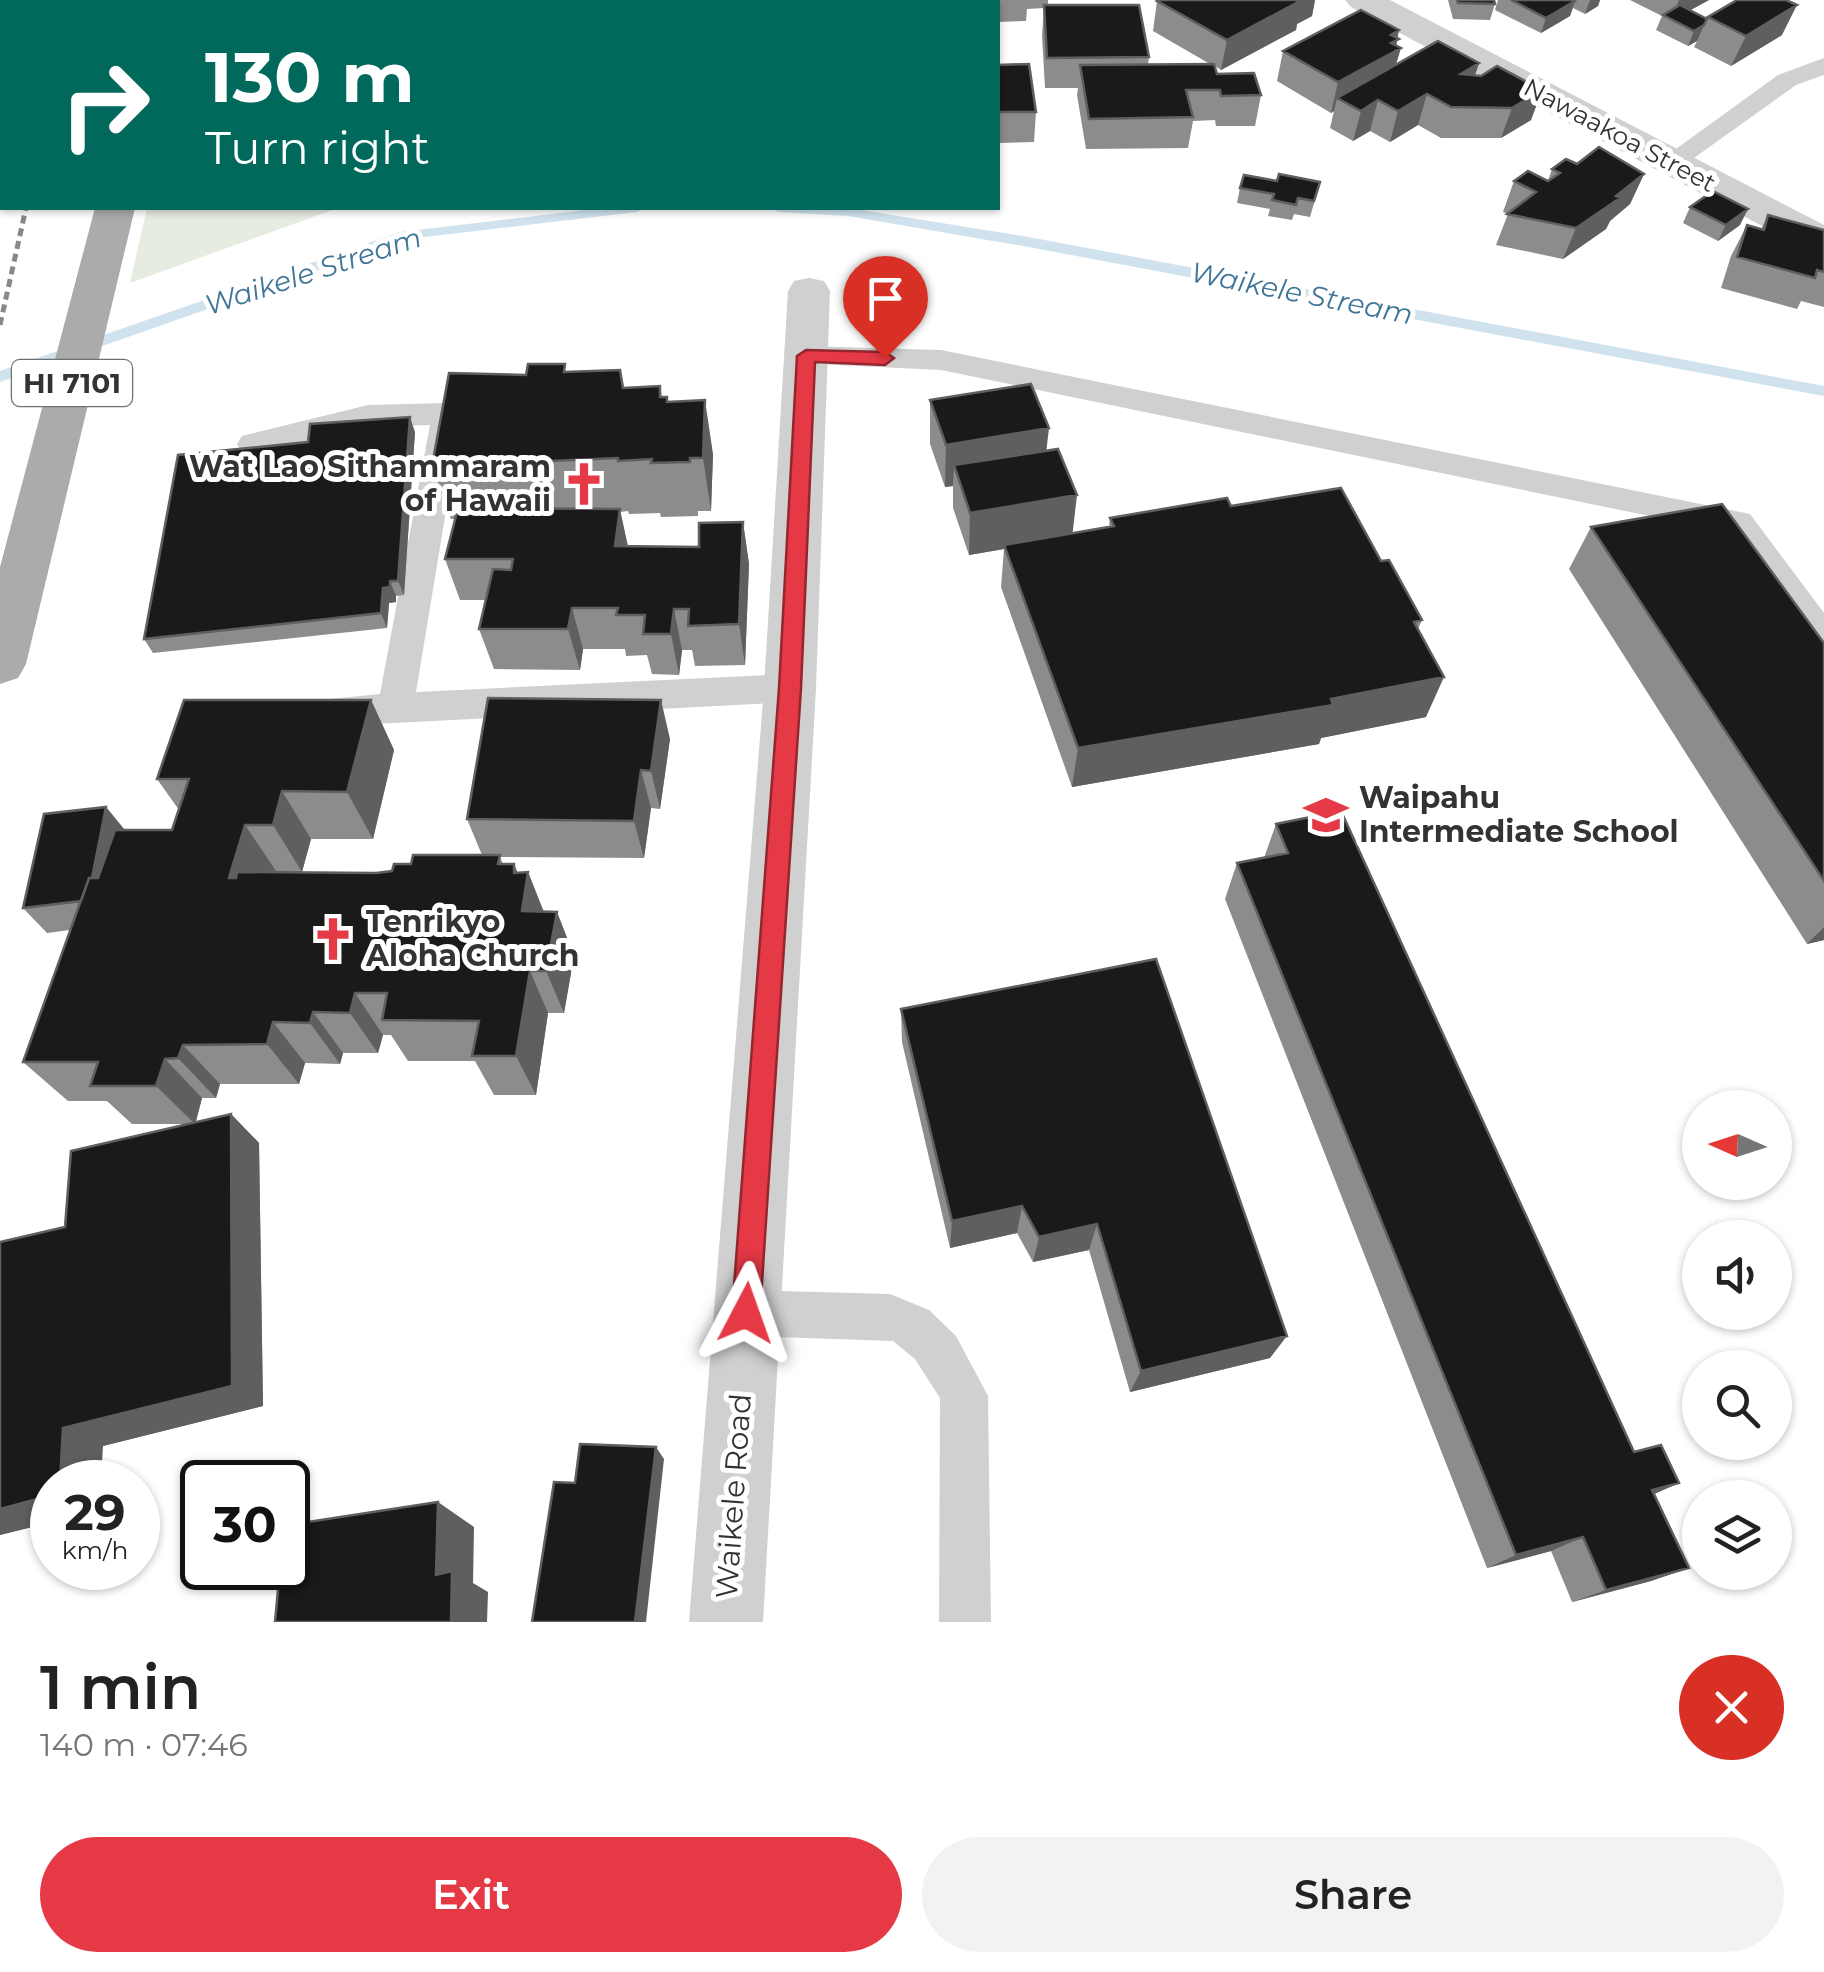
<!DOCTYPE html>
<meta charset="utf-8">
<style>
:root{--surface:#fff;--page:#f2f2f2;--text:#222;--muted:#767676;--accent:#e63946}
body{margin:0;font-family:Montserrat,sans-serif;background:var(--page);color:var(--text);height:100vh;display:flex;flex-direction:column;font-size:38px;white-space:nowrap}
*{box-sizing:border-box;margin:0}
p{font-size:32px;color:var(--muted)}
.icon{flex:none;width:55px;height:55px;fill:none;stroke:currentColor;stroke-width:2;stroke-linecap:round;stroke-linejoin:round}
.map{position:relative;height:1622px;overflow:hidden}
.details{display:flex;flex-direction:column;background:var(--surface);flex:1}
.details>*{flex:none}
.top-card{position:absolute;left:0px;top:0px;width:1000px;height:210px;box-shadow:0 2px 8px #0004;background:#00695c;color:#fff;overflow:hidden}
.needle{width:65px;rotate:273deg}
.fabs{position:absolute;left:1682px;top:1090px;display:grid;gap:20px}
.fabs a{display:grid;place-items:center;width:110px;height:110px;border-radius:50%;background:var(--surface);box-shadow:0 2px 8px #0004;font-size:50px}
.speed{position:absolute;left:30px;top:1460px;display:flex;gap:20px;font-size:50px;font-weight:700;text-align:center}
.speed>*{display:grid;place-content:center;width:130px;height:130px;border-radius:50%;background:var(--surface);box-shadow:0 2px 8px #0004;line-height:1}
.speed small{font-size:25px;font-weight:400}
.speed .limit{border:5px solid #111;border-radius:15px;background:#fff;color:#111}
.pin{position:absolute;display:grid;place-items:center;width:85px;height:85px;color:#fff;margin:-102px -42px;border-radius:50% 50% 50% 0;rotate:-45deg;box-shadow:0 0 10px #0007}
.pin .icon{rotate:45deg}
.me{position:absolute;width:110px;margin:-55px;rotate:4deg;stroke-linejoin:round;filter:drop-shadow(0 0 8px #0008)}
.turn{display:flex;align-items:center;gap:35px;height:210px;padding:0 40px;font-size:45px}
.turn .icon{width:130px;height:130px;stroke-width:2.5}
.turn b{display:block;font-size:70px;line-height:85px}
.round{display:grid;place-items:center;flex:none;width:105px;height:105px;border-radius:52px;background:var(--page)}
.overview{display:flex;align-items:center;justify-content:space-between;height:170px;padding:0 40px}
h1{font-size:60px;font-weight:600;line-height:75px}
.primary-button{display:flex;gap:20px;margin-top:auto;padding:20px 40px}
.primary-button a{flex:1;height:115px;border-radius:60px;background:var(--accent);color:#fff;font-size:40px;font-weight:600;line-height:115px;text-align:center}
.primary-button a+a{background:var(--page);color:var(--text)}
.map>svg:first-child{display:block}
.green{fill:#e6ecdf}
.lines{fill:none;stroke-linecap:round;stroke-linejoin:round}
.stream{fill:#cfe2ee;fill-rule:evenodd}
.service{fill:#d0d0d0;fill-rule:evenodd}
.minor{fill:#d0d0d0;fill-rule:evenodd}
.primary{fill:#ababab;fill-rule:evenodd}
.rail{stroke:#888;stroke-width:5;stroke-dasharray:8 5;stroke-linecap:butt}
.wall{fill:#8c8c8c}
.shaded-wall{fill:#5f5f5f}
.building{fill:#1a1a1a;stroke:#5f5f5f;stroke-width:2.5}
.route{fill:#e63946;stroke:#96252e;stroke-width:2.5}
.labels{text-anchor:middle;stroke-width:10;stroke-linejoin:round;paint-order:stroke}
.far-street-label{font-size:25px;fill:#333;stroke:#fff}
.far-water-label{font-size:28px;font-style:italic;fill:#3f7597;stroke:#fff}
.shield{fill:#fff;stroke:#707070;stroke-width:2.5}
.shield-label{font-size:28px;font-weight:bold;fill:#333}
.poi-label{font-size:30px;font-weight:bold;fill:#333;stroke:#fff;text-anchor:start}
.street-label{font-size:30px;fill:#333;stroke:#fff}
</style>
<div class="map">
<svg width="1824" height="1622" viewBox="0 0 1824 1622">
<rect width="100%" height="100%" fill="#fff"/>
<path class="green" d="M147,208h191l-208,75z"/>
<g class="lines">
<path class="stream" d="M603,208h41l-7,4 -230,27 -407,143v-11l400,-139z
M771,208h77l175,28 801,150v10l-801,-150 -175,-30 -70,-4z"/>
<path class="service" d="M1824,58v17l-28,10 -116,83 -9,2 -13,-8 120,-87z
M806,346l135,4 809,164 74,99v39l-12,-4 -85,-116 -786,-162 -146,-7 -4,-7 4,-7z
M447,403l11,4 4,7 -46,278 374,-18 13,4 5,10 -5,10 -13,4 -395,21 -72,2 -13,-4 -5,-10 5,-10 70,-7 50,-269 -62,2 -115,28 -11,-3 -5,-8 5,-8 126,-31z
M746,1290l144,4 39,16 27,26 32,60 3,226h-52l1,-224 -25,-39 -22,-18 -147,-5 -16,-7 -7,-16 7,-16z"/>
<path class="minor" d="M780,0h36l1,2h-35z
M1345,0h45l434,225v30l-15,-4 -458,-244z
M809,278l15,3 6,10 -14,397 -53,934h-74l75,-934 24,-397 6,-10z"/>
<path class="primary" d="M149,0h36v2h-35z
M95,208h40l-109,456 -8,14 -18,6v-117z"/>
<path class="rail" d="M0,194l2,-10
M0,325l26,-117"/>
</g>
<path class="wall" d="M835,0h123v2h-123z
M963,0h85v5l101,52 -1,7h62l-57,-33 4,-30 2,-1h156l-3,16 -15,8 -1,6 -75,40 -6,-4 2,8 44,21 -6,31h-39l-1,-6 -22,1 -5,27 -102,1 -9,-54 1,-7h-33l-3,-53 2,-27 -17,1 -1,12 -28,1v-20h-34z
M1448,0h46l1,4 -5,16 -37,-1z
M1498,0h102l-2,6 -13,8 -12,-6 -3,8 -29,17 -46,-23z
M1630,0h79l-19,10 17,9 1,-2 74,18 -51,31 -37,-19 3,-6 -9,5 -32,-16 6,-14z
M1399,30l-2,8 -1,26 83,-1 -4,12 67,15 -11,30 -30,18h-60l-23,-13 -28,17 -20,-11 -17,10 -23,-13 4,-17 -3,2 -54,-32 6,-30z
M998,65l38,47 -2,30 -36,1z
M1577,164l67,10 -14,30 -20,17 -4,8 -43,30 -67,-14 12,-31 -5,-2 11,-31h34l4,-12z
M1277,181l43,1 -10,35 -16,-3 -2,6 -24,-4 2,-7 -33,-6 3,-15z
M1690,207l50,18 -22,16 -35,-18z
M1768,215l56,15v77l-23,-6 -4,8 -76,-21 10,-32 16,-31 14,4z
M620,370l4,18 36,-2 2,11 51,57 -2,57h-13v5l-37,1 -1,-4 -31,1 -1,-3 -8,1 8,34 71,1 44,-25 6,42 -4,101 -50,1 -3,-16h-10l-3,25 -27,-1 -5,-19 -21,1 -1,-7h-42l-3,21 -86,-1 -15,-40 7,-29h-26l-15,-41 10,-40h-4l-19,-53 94,-91z
M930,400l116,51 26,82 37,-6 1,-9 121,-12 150,55 41,59 -4,9 8,88 -105,21 -2,6 -247,43 -71,-200 3,-38 -35,6 -16,-47v-22l-8,1 -15,-43z
M415,432l-11,163 -8,1v6l-7,1 -2,25 -234,25 -9,-14z
M1591,527l233,116v297l-17,4 -238,-375z
M371,700l23,50 -21,89h-62l-9,33 -26,-1 -1,1 101,1 16,-2 19,-7 71,-9 -15,-36 203,-80 -10,70 -9,-1 -7,50 -144,-1 3,7 15,9 10,-1 16,40h13l17,44 -10,57h-16l-12,82h-42l-19,-34h-67l-17,-26h-8l-5,18h-35l-3,11 -35,-1 -6,21h-79l-4,14h-14l-6,24 35,-8 28,29 4,263 -160,40 -51,36v40l-52,13v-293l65,-15 121,-103h-54l-25,-23h-39l-45,-39 47,-132 -23,3 -24,-25 83,-101 19,23h47l7,-20 -22,-31z
M1276,824l358,628 45,31 -25,11 35,74 -38,13 -79,21 -21,-51 -64,17 -262,-669 12,-36 27,-5z
M901,1009l369,349 -140,34 -41,-142 -56,12 -16,-29 -67,15 -48,-206z"/>
<path class="shaded-wall" d="M662,0h70l-4,1v1h-66z
M1296,0h19l-3,16 -15,8 -1,6 -75,40 6,-30z
M1590,0h10l-2,6 -13,8z
M1679,0h30l-38,21z
M1575,1l-5,15 -29,17 5,-15z
M1797,5l-15,30 -51,31 15,-30z
M1704,25l-7,16 -9,5 6,-15z
M1399,30l-4,21 6,-3 -9,30 -55,20 -3,13 -3,2 7,-31 53,-47z
M1479,63l-10,31 -8,-20z
M1542,90l-11,30 -30,18 11,-30z
M1427,94l-9,31 -28,17 8,-31z
M1378,100l-8,31 -17,10 8,-30z
M1644,174l-14,30 -20,17 -4,8 -43,30 13,-31z
M1748,209l-8,16 -22,16 8,-16z
M705,400l8,54 -2,57 -8,-53z
M410,417l5,15 -11,163 -6,-14z
M1049,428l-5,43 -90,-6 -1,21 -8,1 1,-42z
M1077,495l-5,43 -68,7v4l-35,6 1,-42z
M620,509l9,43 -14,-6z
M743,522l6,42 -4,101 -6,-41z
M390,581l6,15v6l-7,1 -2,25 -6,-15 2,-25z
M572,608l11,41 -3,21 -12,-41z
M674,609l8,41 -3,25 -8,-41z
M1444,677l-18,40 -105,21 -2,6 -247,43 6,-39z
M371,700l23,50 -21,89 -26,-47z
M661,700l9,39 -10,70 -9,-38z
M641,770l10,38 -7,50 -10,-37z
M282,791l29,48 -9,33 -29,-47z
M106,807l21,26 -39,68z
M245,825l31,46 -14,52 -33,-45z
M514,864l11,26 3,-18 18,46 -24,-7 -8,-38z
M557,912l17,44 -10,57 -18,-42z
M1824,927v13l-17,4z
M530,971l18,42 -12,82 -20,-39z
M355,993l28,42 -5,18 -28,-40z
M313,1012l30,41 -3,11 -30,-41z
M273,1022l32,41 -6,21 -32,-40z
M183,1045l37,39 -4,14 -38,-40z
M165,1059l37,39 -7,26 -39,-38z
M231,1114l28,29 4,263 -160,40 -2,36h-41l3,-54z
M1022,1206l-5,27 -67,15 2,-27z
M1097,1224l-8,26 -56,12 6,-25z
M1287,1336l-17,22 -140,34 11,-21z
M656,1447l8,12 -18,163h-11z
M1679,1483l-36,16 9,-9z
M52,1495v27l-52,13v-26z
M438,1502l36,25 -1,56 15,9 -1,30h-36l-15,-47z
M1583,1537l-32,14 -64,17 29,-13z
M1689,1568l-38,13 -79,21 34,-12z"/>
<path class="building" d="M1159,0h143l-75,40 -70,-39z
M1457,0h37l1,4 -37,-1z
M1511,0h63l1,1 -29,17z
M1737,0h49l11,5 -51,31 -38,-19z
M1044,5h95l10,52 -102,1z
M1680,5l27,14 -3,6 -10,6 -31,-16z
M1361,10l38,20 -8,5 8,4 -8,4 10,5 -63,34 -55,-31z
M1438,41l41,22 -18,11 20,2 16,-10 45,24 -30,18 -61,-1 -24,-13 -29,17 -20,-11 -17,11 -24,-13z
M1029,64l7,48h-38v-47z
M1214,64l3,10 37,-1 7,22 -40,1 -1,-6h-34l7,27 -104,2 -9,-54z
M1599,147l45,27 -28,22 4,2 -44,30 -69,-14 29,-22 -22,-11 14,-10 20,10 12,-8 -8,-4 14,-10 11,5z
M1279,174l41,8 -6,19 -16,-3 -2,7 -24,-5 2,-6 -34,-6 4,-13 33,6z
M1713,191l35,18 -22,16 -36,-18z
M1768,215l56,15v42l-7,-2 -2,8 -78,-21 10,-32 17,5z
M528,364h37l-1,8 56,-2 3,18 37,-2v11h7v5l38,-2 -2,58h-13v4l-39,1 1,-4 -34,2v-3l-186,8 17,-93 77,2z
M1031,384l18,44 -103,17 -16,-45z
M410,417l-12,164h-8v6l-7,1 -2,25 -237,26 34,-184 130,-13 2,-18z
M1058,449l19,46 -107,18 -16,-48z
M1341,488l40,73 8,-1 33,60 -8,2 30,55 -113,22 2,6 -255,43 -74,-203 110,-19 -4,-8 117,-20 4,8z
M1722,504l102,139v238l-233,-354z
M458,508l162,1 -5,37 84,1v-24l44,-1 -4,102 -51,2 1,-17h-15l-3,25h-28l2,-19h-29l2,-7h-46l-4,21h-89l14,-60 18,1 2,-11h-68z
M488,698l173,2 -10,71 -10,-1 -7,51 -167,-2z
M184,700h187l-24,92 -65,-1 -9,34h-28l-16,53h7l1,-6 139,1 16,-2 2,-7h17l2,-9h87l-2,9h16v9l14,-1 -6,39 35,1 -11,59h-16l-14,85h-44l7,-35 -97,-1 5,-27h-32l-5,20 -37,-1 -3,11 -37,-1 -6,22 -84,1 -5,13 -13,1 -9,27h-66l8,-24h-75l66,-184h9l17,-48h57l17,-51h-32z
M106,807l-14,71h-3l-8,23 -58,7 21,-94z
M1341,811l293,641 27,-7 18,38 -27,7 37,78 -83,22 -23,-53 -67,18 -279,-692 51,-10 -12,-29z
M1156,959l131,377 -146,35 -44,-147 -58,13 -17,-31 -70,15 -51,-212z
M231,1114l1,272 -169,42 -3,54h-8v13l-52,14v-267l65,-15 6,-76z
M580,1444l76,3 -21,175h-103l22,-140 21,1z
M438,1502l-2,73 16,-4 -1,51h-176l5,-54h8v-43z"/>
<path class="route" d="M806,350l79,2 9,6 -9,7 -70,-3 -14,326 -41,625 -4,10 -10,4 -10,-4 -4,-10 47,-625 18,-332z"/>
<defs>
<g id="church-bare" transform="scale(3.45)"><path d="M-1.2-6h2.4v3.5h3.3v2.4h-3.3V6h-2.4V-.1h-3.3v-2.4h3.3Z" fill="#e63946" stroke="#fff" stroke-width="2.5" paint-order="stroke"/></g>
<g id="school-bare" transform="scale(3.45)"><path d="M0-5L7-2L0 1L-7-2ZM-4 1L0 2.5L4 1V4Q0 6-4 4Z" fill="#e63946" stroke="#fff" stroke-width="2.5" paint-order="stroke"/></g>
</defs>
<g fill-rule="evenodd">
<use href="#church-bare" x="584" y="484"/>
<use href="#school-bare" x="1326" y="815"/>
<use href="#church-bare" x="333" y="939"/>
</g>
<g class="labels">
<g class="far-street-label">
<text transform="translate(1620 135) rotate(28)" y="9">Nawaakoa Street</text>
</g>
<g class="far-water-label">
<text transform="translate(313 271) rotate(-18)" y="10">Waikele Stream</text>
<text transform="translate(1302 293) rotate(11)" y="10">Waikele Stream</text>
</g>
<rect class="shield" x="12" y="360" width="120" height="46" rx="8"/>
<g class="shield-label">
<text x="72" y="393">HI 7101</text>
</g>
<g class="poi-label">
<text x="551" y="477" text-anchor="end">Wat Lao Sithammaram<tspan x="551" dy="34">of Hawaii</tspan></text>
<text x="1359" y="808">Waipahu<tspan x="1359" dy="34">Intermediate School</tspan></text>
<text x="366" y="932">Tenrikyo<tspan x="366" dy="34">Aloha Church</tspan></text>
</g>
<g class="street-label">
<text transform="translate(734 1496) rotate(-86)" y="10">Waikele Road</text>
</g>
</g>
</svg>
<div class="fabs">
<a><svg class="needle" viewBox="-14 -14 28 28"><path d="M0-13l5 13h-10z" fill="#e53935"/><path d="M0 13l5-13h-10z" fill="#767676"/></svg></a>
<a><svg class="icon" aria-label="sound" viewBox="0 0 24 24"><path d="M4 9h4l5-4v14l-5-4H4zM17 9q2 3 0 6"/></svg></a>
<a><svg class="icon" aria-label="search" viewBox="0 0 24 24"><circle cx="10" cy="10" r="6"/><path d="M15 15l6 6"/></svg></a>
<a><svg class="icon" aria-label="layers" viewBox="0 0 24 24"><path d="M12 4l9 5-9 5-9-5zM3 14l9 5 9-5"/></svg></a>
</div>
<div class="speed"><div>29<small>km/h</small></div><div class="limit">30</div></div>
<div class="pin" style="left:885px;top:358px;background:#d93025"><svg class="icon" aria-label="arrive" viewBox="0 0 24 24"><path d="M6 21V4h12l-3 4 3 4H6"/></svg></div>
<svg class="me" style="left:746px;top:1313px" viewBox="-20 -20 40 40"><path d="M0-17L14 15 0 8-14 15z" fill="#e63946" stroke="#fff" stroke-width="4"/></svg>
<div class="top-card">
<div class="turn"><svg class="icon" aria-label="right" viewBox="0 0 24 24"><path d="M7 20v-9h11M14 6l5 5-5 5"/></svg><div><b>130 m</b>Turn right</div></div>
</div>
</div>
<section class="details">
<div class="overview"><div><h1>1 min</h1><p>140 m · 07:46</p></div><a class="round" style="background:#d93025;color:#fff"><svg class="icon" aria-label="close" viewBox="0 0 24 24"><path d="M6 6l12 12M18 6L6 18"/></svg></a></div>
<div class="primary-button"><a>Exit</a><a>Share</a></div>
</section>
